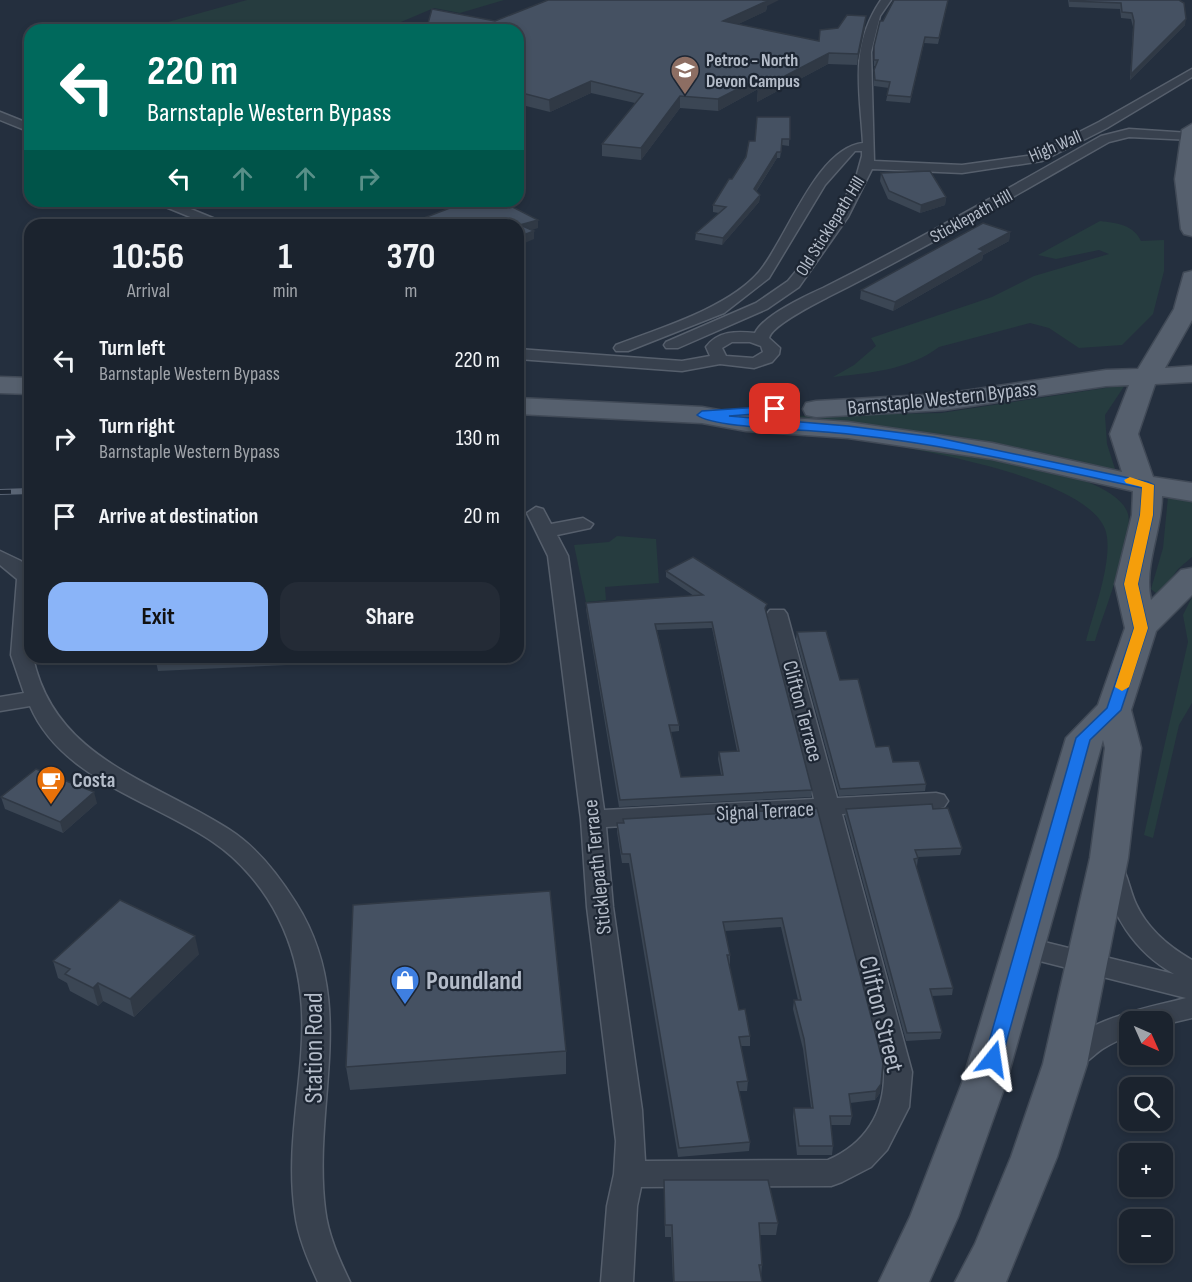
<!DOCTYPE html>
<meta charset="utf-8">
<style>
:root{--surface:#1b232e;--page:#242b36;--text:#f1f3f6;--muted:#a0a4aa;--line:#39404a;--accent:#8ab4f8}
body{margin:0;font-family:"Sofia Sans Condensed",sans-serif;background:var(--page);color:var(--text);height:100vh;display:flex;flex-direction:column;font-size:22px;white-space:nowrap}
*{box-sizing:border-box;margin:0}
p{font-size:20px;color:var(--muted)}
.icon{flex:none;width:33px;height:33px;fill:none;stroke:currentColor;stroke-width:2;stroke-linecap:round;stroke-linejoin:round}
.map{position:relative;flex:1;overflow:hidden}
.drawer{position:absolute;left:24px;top:219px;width:500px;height:444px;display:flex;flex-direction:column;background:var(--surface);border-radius:18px;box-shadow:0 3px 9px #0003,0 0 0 2px var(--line)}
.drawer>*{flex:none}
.banner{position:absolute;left:24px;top:24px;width:500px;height:183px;border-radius:18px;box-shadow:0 3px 9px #0003,0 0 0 2px var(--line);background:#00695c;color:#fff;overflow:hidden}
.needle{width:39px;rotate:135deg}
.tools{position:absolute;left:1119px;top:1011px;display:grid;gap:12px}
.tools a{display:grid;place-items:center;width:54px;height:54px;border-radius:12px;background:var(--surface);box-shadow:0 3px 9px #0003,0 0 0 2px var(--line);font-size:30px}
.pin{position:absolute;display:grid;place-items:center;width:51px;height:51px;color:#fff;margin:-26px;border-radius:12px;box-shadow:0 3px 9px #0006}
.me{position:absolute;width:66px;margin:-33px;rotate:15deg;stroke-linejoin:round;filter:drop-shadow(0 0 4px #0008)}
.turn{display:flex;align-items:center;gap:21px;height:126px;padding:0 24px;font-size:27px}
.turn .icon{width:78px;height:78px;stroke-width:2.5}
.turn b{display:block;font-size:42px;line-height:51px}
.lanes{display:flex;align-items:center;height:57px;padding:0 24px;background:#0003;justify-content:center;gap:30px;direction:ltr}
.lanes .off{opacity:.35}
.eta{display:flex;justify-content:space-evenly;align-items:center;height:102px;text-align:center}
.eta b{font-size:36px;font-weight:700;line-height:42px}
.cta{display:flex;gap:12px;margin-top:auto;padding:12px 24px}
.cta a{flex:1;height:69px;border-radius:18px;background:var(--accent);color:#111;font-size:24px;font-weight:700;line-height:69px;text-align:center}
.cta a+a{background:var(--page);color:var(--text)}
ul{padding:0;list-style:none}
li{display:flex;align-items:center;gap:18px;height:78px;padding:0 24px}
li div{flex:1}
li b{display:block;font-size:22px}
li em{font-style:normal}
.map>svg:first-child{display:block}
.green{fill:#263c3f}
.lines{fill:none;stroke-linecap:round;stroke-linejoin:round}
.minor-casing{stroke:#565f6c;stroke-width:3}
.primary-casing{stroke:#414a57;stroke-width:3}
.minor{fill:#38414e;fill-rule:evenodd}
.primary{fill:#56606e;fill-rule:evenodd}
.rail-casing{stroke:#5a6575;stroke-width:6}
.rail{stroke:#1d2633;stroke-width:4;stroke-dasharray:11;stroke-linecap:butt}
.wall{fill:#3b4654;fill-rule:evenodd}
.shaded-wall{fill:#303945}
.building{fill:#455162;stroke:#303945;stroke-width:1.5;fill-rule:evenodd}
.route{fill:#1a73e8;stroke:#114b97;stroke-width:1.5}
.slow{fill:#f59e0b}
.labels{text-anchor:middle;stroke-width:4.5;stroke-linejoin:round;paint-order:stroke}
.far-poi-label{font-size:18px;font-weight:bold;fill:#b4bcc9;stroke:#1d2633;text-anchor:start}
.far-street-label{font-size:18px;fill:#b4bcc9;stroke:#1d2633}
.street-label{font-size:21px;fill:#b4bcc9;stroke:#1d2633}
.poi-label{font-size:21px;font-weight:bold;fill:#b4bcc9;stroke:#1d2633;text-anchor:start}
.near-poi-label{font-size:26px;font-weight:bold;fill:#b4bcc9;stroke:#1d2633;text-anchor:start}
.near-street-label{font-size:26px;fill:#b4bcc9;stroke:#1d2633}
</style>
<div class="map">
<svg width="1192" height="1282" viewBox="0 0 1192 1282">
<rect width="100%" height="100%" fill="#242f3e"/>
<path class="green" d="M247,0h257l-44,13 -26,-5 -52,22h-187l-27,-8z
M1100,221c17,2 34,4 41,20l23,-1v31l-11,43 -31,31 -43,3 -30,-20 -19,-5 -91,24c-30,23 -70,26 -106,30l21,-12 22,-19 -5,-8 121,-41 42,-21 75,-22 -10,-4 -43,9 -18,-4z
M1125,385l-20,30 2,29 9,28 -329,-53 6,-3 148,-3z
M877,442c46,5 237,23 251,72 6,23 -25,100 -33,127h-9c7,-28 29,-85 19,-112 -20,-51 -177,-77 -228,-87z
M1168,497l24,4v56l-14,12 -18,25h-3l-6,-5 12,-41z
M617,536l39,3 3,44 -54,4 1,13 -20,2 -12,-57 35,-3z
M1192,597v106l-13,22 -26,113 -9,-3 44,-193 -5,-27z"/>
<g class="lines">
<g class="minor-casing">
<path id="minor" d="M881,0h10l-11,16 -9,36 3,109 88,4 72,-10 65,-33 93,-53v8l-85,51 -65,33 -80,12 -90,-4 -24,48 -49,70 -32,22 -89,39h-12l-2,-3 2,-3 90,-39 32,-22 23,-28 33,-53 13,-26 5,-18v-5h-7l-30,34 -56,93 -45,35 -96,38h-12l-2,-3 2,-3c44,-17 112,-37 143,-73 28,-33 57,-124 104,-129 -3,-53 -14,-96 18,-143z
M0,112l30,12v8l-30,-12z
M1129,129l61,4 2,7 -63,-3 -20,5c-93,53 -185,107 -281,155 -13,7 -56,28 -59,41l11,10 -1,6 -7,8 -18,6 -34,-4 -38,7 -164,-12v-10l164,12 28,-5 -4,-9c12,-16 30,-16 49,-14 8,-17 50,-37 68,-45 94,-47 186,-100 278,-152zM732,342h18l11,4 2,6 -10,6 -27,-2 -4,-8z
M151,201h20l59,24h-20z
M536,507l7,2 8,15 32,-6 10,6 -3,4 -33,7 11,21 36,254 210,-11 -47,-185 3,-4h14l3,4 50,184 99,-5 8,2 4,6 -4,6 -8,2 -94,5 70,258 -3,35 -22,43 -16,17 -29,15 -11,4 -190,1 -4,19 -4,76h-32l6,-76 7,-32 2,-33 -29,-234 -6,-88 -33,-263 -21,-43zM818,815l66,257c1,41 -19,72 -56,88l-183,1 -3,-51 -29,-203 -7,-80z
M0,551l21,10 9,9v87h3c21,102 121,124 197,173 28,18 49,46 66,73 63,100 16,200 29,306 3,26 14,50 25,73h-32c-10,-22 -20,-45 -23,-69 -15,-104 35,-193 -17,-296 -14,-28 -38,-57 -65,-75 -60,-41 -152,-63 -183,-136l-30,5v-14l24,-4 -13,-38 6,-76 -17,-14z
M1112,861l9,3c7,12 9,27 15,40 11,24 33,43 56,56v58l-30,7v-3h-32v13c-9,4 -18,8 -26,13 -16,10 -25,27 -45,20l-4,-8c20,-40 92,-52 131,-62l-162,-41 -9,-3 -4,-7 4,-7 9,-3 150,37c-41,-23 -62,-60 -74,-104l3,-6z"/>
</g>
<g class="primary-casing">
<path id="primary" d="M1192,124v112l-8,-2 -3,-5 -6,-50 7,-49z
M1192,271v49l-27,48 27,-2v16l-37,2 -17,50 15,43 39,6v18l-30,-5c0,34 -19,71 -11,104l30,-30 11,-2v27l-36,36 -25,79 10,38 -13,110 -41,206 -30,93 -51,125h-51l20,-38 36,-87 32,-93 47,-206 15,-110 -2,-8 -97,343 -48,134 -29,65h-50l31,-65 52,-134 104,-345 32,-33 27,-77 -10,-44 17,-69 1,-24 -141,-32 -144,-21 -102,-7 -44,-8 -184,-9v-16l184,9 44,8 102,7 144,21 130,29 -12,-38 19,-49 -23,1 -162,24 -128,7 -10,-2 -3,-6 3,-6 10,-2 128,-7 162,-24 32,-1 36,-60 10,-36z
M0,377l30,1v16l-30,-1z"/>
</g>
<use href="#minor" class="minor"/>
<use href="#primary" class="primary"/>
<g class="rail-casing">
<path id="rail" d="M0,492l30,-1"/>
</g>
<use href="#rail" class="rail"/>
</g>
<path class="wall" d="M1068,0h111l6,25 -55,55 3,-53 -2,-8 -10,-1 -1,-9 -51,-2z
M947,5l-9,39 -14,-1 -14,60 -24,-2 3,-13 -15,-2v-10l2,-10h-2v-20l9,-25z
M767,6l-1,5 -28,13 81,17 46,-14 -8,38 -29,-1 -71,38 1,-13 -40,22 -38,-3 -39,52 -39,-4v-12l33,-41 -44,-10 -41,19 -32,-8v-74h-90l-1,-3 68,-6z
M790,117l-1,29 -7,-1 -2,13h-3l-21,34 4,3 -1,7 -37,43 -27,-5 1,-7 23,-20 -6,-1v-7l19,-26 23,-38z
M881,173l65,24 -1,8 -25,8 -32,-14 -8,-18z
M1010,232l-1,9 -26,14 -1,5 -89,51 -33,-12 1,-9z
M666,571l100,40 46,179 -1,7 -192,10 -33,-198v-6l108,-7 -28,-19zM712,628l25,123 -18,1 -1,7 3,16 -40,2 -10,-45 8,-1v-6l-22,-95z
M797,632l43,48 36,67 17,15 33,22 -1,7 -86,5 -43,-157z
M155,657h309l-306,14z
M1,797l96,6 -34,30 -58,-24z
M817,808l63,285 -5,7 -25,3 2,13 -2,9h-19l2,21 -1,9h-35l-4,-38 1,-9h17l-8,-59 -10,-40 1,-9h4l-17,-73 -56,4 5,24v9h-1l10,46 11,26v10h-9l7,35 -1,10h-8l11,51 -1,9 -71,6 -49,-294h-7l-5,-31v-9h6v-4z
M846,809h87l29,39 -2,7 -42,2 -1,9h-1l37,122 -1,7 -20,1 10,36 -2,7 -34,2 -61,-225z
M199,954l-65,63 -31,-16 -5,5 -28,-15 -3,-8 -9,-5 -5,-17z
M566,1051v23l-216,16 -4,-23z
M664,1180l114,43 -2,12h-16l2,30 -1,12 1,5h-89l-2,-45h-6z"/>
<path class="shaded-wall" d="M759,0h20l-12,6 -1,5 -44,21 1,-11z
M866,16l-1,11 -8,38 1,-11z
M1186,19l-1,6 -55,55 1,-6z
M925,37l-1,6 -14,60 1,-6z
M829,53l-1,11 -71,38 1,-12z
M759,78l-1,11 -40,22v-12z
M591,81v12l-41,19 -1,-12z
M680,96v12l-39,52v-12z
M777,152v6l-24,38 1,-7z
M760,195l-1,7 -37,43 1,-7z
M946,197l-1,8 -25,8 1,-8z
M538,220v8l-17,6 -1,-9z
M534,231v8l-16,7v-9z
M1010,232l-1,9 -26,14 -1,5 -89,51 2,-9 84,-53z
M94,792l3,11 -34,30 -3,-11z
M195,936l4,18 -65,63 -4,-18z
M98,983l5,18 -5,5 -5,-18z
M881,1084l-1,9 -5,7 1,-9z"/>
<path class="building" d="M548,0h214l5,1 -44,20 96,20 1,-11 18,-2 9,-13 19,1 -8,38 -29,-1 -71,37 1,-12 -41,21 -38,-3 -39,52 -39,-4 41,-50 -52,-13 -42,19 -31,-8v-62h-80l-11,-3 5,-18 63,12z
M894,0h54l-9,38 -14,-1 -14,60 -24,-2 3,-13 -15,-2 -1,-10 4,-10h-4v-14l6,-25h3z
M1070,0h109l5,3 2,16 -55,55 3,-53 -2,-8 -10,-1 -1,-9 -51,-2z
M757,117h33v22h-8l-1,13h-4l-23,37 6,6 -37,43 -27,-5 30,-26 -13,-2 16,-26h3l14,-22 3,-16h6z
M930,171l16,26 -25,8 -32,-14 -8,-18z
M468,201h33l37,19 -18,5 14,6 -16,6v-12h-114l7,-2z
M983,223l27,9 -31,17 5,2 -89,51 -34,-12z
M693,557l74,47 -2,4 47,182 -192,10 -34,-197 117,-8 -37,-24zM712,622l27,129 -20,1 4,23 -42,2 -12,-52h10l-24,-101z
M826,631l14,49 18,-1 18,68 13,-1 4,16 26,-1 7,23 -86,5 -43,-157z
M36,769l58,23 -34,30 -59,-25z
M932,804l1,5 15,-1 14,40 -47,2 3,8 -4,1 39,129 -23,1 12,43 -35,1 -61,-224z
M817,808l66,255 -2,21 -5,7 -27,3 3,22h-22l3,30h-34l-5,-38h19l-9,-69 -10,-39h7l-19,-82 -59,4 7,33h-3l12,55 6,-1 5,27 -11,1 9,44 -11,1 13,60 -71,6 -49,-294h-8l-5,-31h7l-1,-4z
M550,891l16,160 -220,16 7,-162z
M120,900l75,36 -65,63 -32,-16 -5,5 -28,-14 5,-5 -17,-8z
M664,1180h104l10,43h-19l3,42h-3l3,17h-88l-2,-57h-7z"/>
<path class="route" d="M775,406l4,1v5l-50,4 119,10 86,11 214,45 6,3 -1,30 -15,69 10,44 -27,82 -31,30 -90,325 -7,2 -6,-2 -3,-6 92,-321 31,-30 27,-80 -10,-44 16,-69 2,-27c-109,-23 -217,-49 -329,-57 -22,-2 -102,-4 -116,-16l5,-4z"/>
<path class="slow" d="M1130,477l24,8 -1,30 -15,69 10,44 -19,59 -7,4 -7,-4 19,-59 -10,-44 16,-69 2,-28 -16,-4 -2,-3z"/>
<defs>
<g id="university-pin" transform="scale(1.5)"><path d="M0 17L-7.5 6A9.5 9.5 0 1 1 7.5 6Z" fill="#8d6e63" stroke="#1d2633"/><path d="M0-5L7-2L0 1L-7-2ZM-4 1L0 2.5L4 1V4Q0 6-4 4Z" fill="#fff"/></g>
<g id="cafe-pin" transform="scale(1.5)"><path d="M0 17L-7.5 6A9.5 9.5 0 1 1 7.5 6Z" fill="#e8710a" stroke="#1d2633"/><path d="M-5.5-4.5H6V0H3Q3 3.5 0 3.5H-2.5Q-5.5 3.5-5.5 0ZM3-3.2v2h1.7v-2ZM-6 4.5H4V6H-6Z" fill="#fff"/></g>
<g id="shop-pin" transform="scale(1.5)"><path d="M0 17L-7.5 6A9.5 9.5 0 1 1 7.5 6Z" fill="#3f7fe0" stroke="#1d2633"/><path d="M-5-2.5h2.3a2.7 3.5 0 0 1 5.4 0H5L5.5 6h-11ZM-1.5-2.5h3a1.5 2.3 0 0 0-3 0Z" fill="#fff"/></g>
</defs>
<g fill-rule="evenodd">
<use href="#university-pin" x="685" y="70"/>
<use href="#cafe-pin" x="51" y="780"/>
<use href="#shop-pin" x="405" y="980"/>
</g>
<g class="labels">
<g class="far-poi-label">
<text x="706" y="66">Petroc - North<tspan x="706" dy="21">Devon Campus</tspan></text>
</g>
<g class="far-street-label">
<text transform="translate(1055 146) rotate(-23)" y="6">High Wall</text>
<text transform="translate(971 216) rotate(-29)" y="6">Sticklepath Hill</text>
<text transform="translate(830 226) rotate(-58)" y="6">Old Sticklepath Hill</text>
</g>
<g class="street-label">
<text transform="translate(942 398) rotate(-6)" y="7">Barnstaple Western Bypass</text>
<text transform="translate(803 711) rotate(75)" y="7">Clifton Terrace</text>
<text transform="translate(765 811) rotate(-3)" y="7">Signal Terrace</text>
<text transform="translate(597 867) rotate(-96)" y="7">Sticklepath Terrace</text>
</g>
<g class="poi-label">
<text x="72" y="787">Costa</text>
</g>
<g class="near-poi-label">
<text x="426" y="989">Poundland</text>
</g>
<g class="near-street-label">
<text transform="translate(882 1014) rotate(76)" y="9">Clifton Street</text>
<text transform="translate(313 1048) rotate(-90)" y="9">Station Road</text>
</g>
</g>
</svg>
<div class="tools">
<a><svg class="needle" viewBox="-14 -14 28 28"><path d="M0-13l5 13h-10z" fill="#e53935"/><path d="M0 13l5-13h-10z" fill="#a0a4aa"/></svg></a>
<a><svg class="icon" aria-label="search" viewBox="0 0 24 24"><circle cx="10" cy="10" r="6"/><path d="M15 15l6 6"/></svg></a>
<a>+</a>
<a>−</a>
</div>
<div class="pin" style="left:775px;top:409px;background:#d93025"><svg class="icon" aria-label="arrive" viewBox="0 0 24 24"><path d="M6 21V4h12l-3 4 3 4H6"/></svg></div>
<svg class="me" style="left:993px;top:1059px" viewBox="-20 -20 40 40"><path d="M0-17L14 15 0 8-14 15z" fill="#1a73e8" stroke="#fff" stroke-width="4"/></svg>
<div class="banner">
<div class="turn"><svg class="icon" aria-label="left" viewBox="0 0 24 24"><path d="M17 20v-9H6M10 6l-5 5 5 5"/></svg><div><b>220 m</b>Barnstaple Western Bypass</div></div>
<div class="lanes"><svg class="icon" aria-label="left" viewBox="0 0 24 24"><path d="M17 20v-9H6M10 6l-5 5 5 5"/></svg><svg class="icon off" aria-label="ahead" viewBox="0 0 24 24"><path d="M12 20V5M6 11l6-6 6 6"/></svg><svg class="icon off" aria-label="ahead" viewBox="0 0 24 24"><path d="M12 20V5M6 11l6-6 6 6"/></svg><svg class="icon off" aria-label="right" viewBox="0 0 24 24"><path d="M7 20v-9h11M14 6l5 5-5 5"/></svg></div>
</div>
<section class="drawer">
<div class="eta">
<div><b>10:56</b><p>Arrival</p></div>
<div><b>1</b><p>min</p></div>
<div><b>370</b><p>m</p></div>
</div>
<ul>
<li><svg class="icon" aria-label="left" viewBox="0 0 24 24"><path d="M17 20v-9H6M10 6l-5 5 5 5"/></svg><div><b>Turn left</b><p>Barnstaple Western Bypass</p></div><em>220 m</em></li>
<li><svg class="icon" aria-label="right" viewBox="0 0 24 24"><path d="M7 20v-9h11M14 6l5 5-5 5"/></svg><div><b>Turn right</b><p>Barnstaple Western Bypass</p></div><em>130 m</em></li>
<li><svg class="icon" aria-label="arrive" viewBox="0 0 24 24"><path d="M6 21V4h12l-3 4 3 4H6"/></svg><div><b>Arrive at destination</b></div><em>20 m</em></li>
</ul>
<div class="cta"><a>Exit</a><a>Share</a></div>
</section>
</div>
